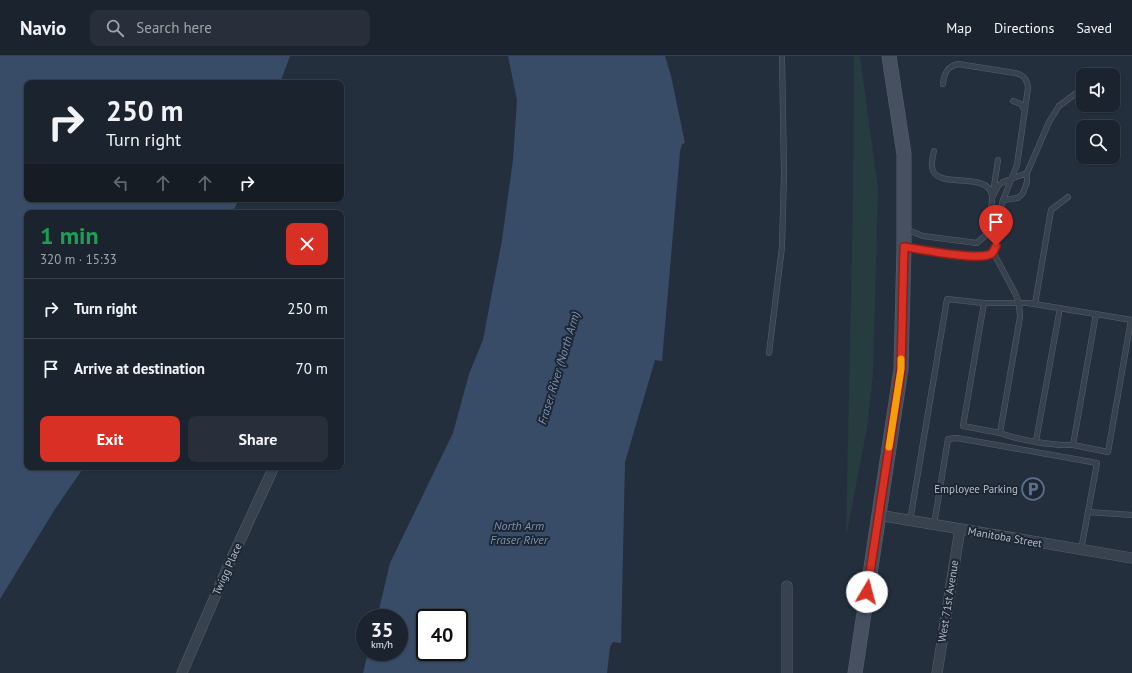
<!DOCTYPE html>
<meta charset="utf-8">
<style>
:root{--surface:#1b232e;--page:#282f3a;--text:#f1f3f6;--muted:#a0a4aa;--line:#39404a;--accent:#d93025}
body{margin:0;font-family:"PT Sans",sans-serif;background:var(--page);color:var(--text);height:100vh;display:flex;flex-direction:column;font-size:15px;white-space:nowrap}
*{box-sizing:border-box;margin:0}
p{font-size:13px;color:var(--muted)}
.icon{flex:none;width:22px;height:22px;fill:none;stroke:currentColor;stroke-width:2;stroke-linecap:round;stroke-linejoin:round}
.map{position:relative;flex:1;overflow:hidden}
.panel{position:absolute;left:24px;top:154px;width:320px;height:260px;display:flex;flex-direction:column;background:var(--surface);border-radius:8px;box-shadow:0 1px 3px #0004,0 0 0 1px var(--line)}
.panel>*{flex:none}
.top-card{position:absolute;left:24px;top:24px;width:320px;height:122px;border-radius:8px;box-shadow:0 1px 3px #0004,0 0 0 1px var(--line);background:#1b232e;color:var(--text);overflow:hidden}
.controls{position:absolute;left:1076px;top:12px;display:grid;gap:8px}
.controls a{display:grid;place-items:center;width:44px;height:44px;border-radius:8px;background:var(--surface);box-shadow:0 1px 3px #0004,0 0 0 1px var(--line);font-size:20px}
.speed{position:absolute;left:356px;top:553px;display:flex;gap:8px;font-size:20px;font-weight:700;text-align:center}
.speed>*{display:grid;place-content:center;width:52px;height:52px;border-radius:50%;background:var(--surface);box-shadow:0 1px 3px #0004,0 0 0 1px var(--line);line-height:1}
.speed small{font-size:10px;font-weight:400}
.speed .limit{border:2px solid #111;border-radius:6px;background:#fff;color:#111}
.pin{position:absolute;display:grid;place-items:center;width:34px;height:34px;color:#fff;margin:-41px -17px;border-radius:50% 50% 50% 0;rotate:-45deg;box-shadow:0 0 4px #0007}
.pin .icon{rotate:45deg}
.me{position:absolute;width:44px;margin:-22px;rotate:8deg;stroke-linejoin:round;filter:drop-shadow(0 0 3px #0008)}
.turn{display:flex;align-items:center;gap:14px;height:84px;padding:0 16px;font-size:18px}
.turn .icon{width:52px;height:52px;stroke-width:2.5}
.turn b{display:block;font-size:28px;line-height:34px}
.lanes{display:flex;align-items:center;height:38px;padding:0 16px;background:#0003;justify-content:center;gap:20px;direction:ltr}
.lanes .off{opacity:.35}
.round{display:grid;place-items:center;flex:none;width:42px;height:42px;border-radius:8px;background:var(--page)}
.summary{display:flex;align-items:center;justify-content:space-between;height:68px;padding:0 16px}
h1{font-size:24px;font-weight:800;line-height:30px;color:#1e9e55}
.button{display:flex;gap:8px;margin-top:auto;padding:8px 16px}
.button a{flex:1;height:46px;border-radius:8px;background:var(--accent);color:#fff;font-size:16px;font-weight:800;line-height:46px;text-align:center}
.button a+a{background:var(--page);color:var(--text)}
ul{padding:0;list-style:none}
li{display:flex;align-items:center;gap:12px;height:60px;padding:0 16px;border-top:1px solid var(--line)}
li div{flex:1}
li b{display:block;font-size:15px}
li em{font-style:normal}
header{display:flex;align-items:center;gap:24px;box-sizing:border-box;height:56px;padding:0 20px;background:var(--surface);border-bottom:1px solid var(--line)}
header strong{font-size:19px}
nav{display:flex;gap:22px;margin-inline-start:auto;font-size:14px}
.search{width:280px;height:36px;background:var(--page);display:flex;align-items:center;gap:10px;box-sizing:border-box;padding:0 14px;border-radius:8px;color:var(--muted);font-size:15px}
.map>svg:first-child{display:block}
.green{fill:#263c3f}
.water{fill:#394c67;fill-rule:evenodd}
.lines{fill:none;stroke-linecap:round;stroke-linejoin:round}
.lane-casing{stroke:#565f6c;stroke-width:6}
.street-casing{stroke:#565f6c;stroke-width:11}
.secondary-casing{stroke:#565f6c;stroke-width:15}
.lane{stroke:#38414e;stroke-width:5}
.street{stroke:#38414e;stroke-width:10}
.secondary{stroke:#465061;stroke-width:14}
.route-casing{stroke:#8d1f18;stroke-width:10}
.route{stroke:#d93025;stroke-width:7}
.slow{stroke:#f59e0b;stroke-width:7}
.labels{text-anchor:middle;stroke-width:4;stroke-linejoin:round;paint-order:stroke}
.poi-label{font-size:11px;fill:#b4bcc9;stroke:#1d2633;text-anchor:end}
.street-label{font-size:11px;fill:#b4bcc9;stroke:#1d2633}
.water-label{font-size:12px;font-style:italic;fill:#7c92b1;stroke:#1d2633}
</style>
<header>
<strong>Navio</strong>
<div class="search"><svg class="icon" aria-label="search" viewBox="0 0 24 24"><circle cx="10" cy="10" r="6"/><path d="M15 15l6 6"/></svg>Search here</div>
<nav><a>Map</a><a>Directions</a><a>Saved</a></nav>
</header>
<div class="map">
<svg width="1132" height="617" viewBox="0 0 1132 617">
<rect width="100%" height="100%" fill="#242f3e"/>
<path class="green" d="M854,0h6l18,133 -5,185 -6,54 -21,109 7,-337z"/>
<path class="water" d="M0,0h290l-10,27h-253v116h212l-7,14h-205v254h57l-29,42 -55,90z
M508,0h157l6,20 14,67 -3,1 -2,8 -18,209 -7,-1 -30,102 -4,181 -8,-1 -3,5 -3,26h-244l5,-21h31v-34h-22l13,-55 63,-130 16,-59 14,-34 19,-100 11,-80 4,-60zM425,562h34v34h-34z"/>
<g class="lines">
<g class="lane-casing">
<path id="lane" d="M943,28c1,-10 4,-18 15,-20l57,9c9,2 12,6 13,15l-11,77 -14,35 -3,12
M1013,45l8,3 3,5
M934,95c-1,5 -3,11 -2,16 3,24 55,3 60,28 1,4 -1,11 -1,15
M993,137l5,-33
M993,140l5,-10 5,-4 24,-9
M1003,144l15,-2 5,-5 4,-11v-9l22,-51 10,-16 24,-18
M905,173l18,7 54,7 9,-8 4,-16
M905,191l71,10 14,-3 3,-2 3,-6 3,-26
M984,247l-21,123 37,7 20,-116 -1,-14 -4,-10 -22,-41
M1035,248l16,-94 17,-13
M1096,258l-23,131 35,7 23,-132
M769,297l13,-106 2,-74 -2,-117
M1000,377c19,7 53,13 73,12
M1036,385l24,-133
M1088,456l44,3
M910,465l37,-222 37,4h44l104,17
M934,469l14,-86 9,-1 140,25 -16,87"/>
</g>
<g class="street-casing">
<path id="street" d="M878,459l254,43
M182,617l48,-111 44,-95
M787,617v-87
M937,617l23,-144"/>
</g>
<g class="secondary-casing">
<path id="secondary" d="M855,617l46,-304 3,-122v-93l-15,-98"/>
</g>
<use href="#lane" class="lane"/>
<use href="#street" class="street"/>
<use href="#secondary" class="secondary"/>
</g>
<g class="lines">
<g class="route-casing">
<path id="route" d="M867,536l34,-223 3,-122c17,2 73,14 87,7 3,-2 3,-5 5,-8"/>
</g>
<use href="#route" class="route"/>
<path class="slow" d="M889,391l12,-78v-10"/>
</g>
<defs>
<g id="parking-ring" transform="scale(1.15)"><circle r="9.5" fill="#1d2633" stroke="#5c6f8a" stroke-width="1.5"/><path d="M-3.5-5.5H1a3.5 3.5 0 0 1 0 7H-1V5.5H-3.5ZM-1-3.4V-.6H.8a1.4 1.4 0 0 0 0-2.8Z" fill="#5c6f8a"/></g>
</defs>
<g fill-rule="evenodd">
<use href="#parking-ring" x="1033" y="433"/>
</g>
<g class="labels">
<g class="poi-label">
<text x="1018" y="437">Employee Parking</text>
</g>
<g class="street-label">
<text transform="translate(1005 481) rotate(10)" y="4">Manitoba Street</text>
<text transform="translate(227 513) rotate(-66)" y="4">Twigg Place</text>
<text transform="translate(948 545) rotate(-81)" y="4">West 71st Avenue</text>
</g>
<g class="water-label">
<text transform="translate(559 312) rotate(-73)" y="4">Fraser River (North Arm)</text>
<text x="519" y="474">North Arm<tspan x="519" dy="14">Fraser River</tspan></text>
</g>
</g>
</svg>
<div class="controls">
<a><svg class="icon" aria-label="sound" viewBox="0 0 24 24"><path d="M4 9h4l5-4v14l-5-4H4zM17 9q2 3 0 6"/></svg></a>
<a><svg class="icon" aria-label="search" viewBox="0 0 24 24"><circle cx="10" cy="10" r="6"/><path d="M15 15l6 6"/></svg></a>
</div>
<div class="speed"><div>35<small>km/h</small></div><div class="limit">40</div></div>
<div class="pin" style="left:996px;top:190px;background:#d93025"><svg class="icon" aria-label="arrive" viewBox="0 0 24 24"><path d="M6 21V4h12l-3 4 3 4H6"/></svg></div>
<svg class="me" style="left:867px;top:536px" viewBox="-20 -20 40 40"><circle r="19" fill="#fff"/><path d="M0-13L10 11 0 6-10 11z" fill="#d93025"/></svg>
<div class="top-card">
<div class="turn"><svg class="icon" aria-label="right" viewBox="0 0 24 24"><path d="M7 20v-9h11M14 6l5 5-5 5"/></svg><div><b>250 m</b>Turn right</div></div>
<div class="lanes"><svg class="icon off" aria-label="left" viewBox="0 0 24 24"><path d="M17 20v-9H6M10 6l-5 5 5 5"/></svg><svg class="icon off" aria-label="ahead" viewBox="0 0 24 24"><path d="M12 20V5M6 11l6-6 6 6"/></svg><svg class="icon off" aria-label="ahead" viewBox="0 0 24 24"><path d="M12 20V5M6 11l6-6 6 6"/></svg><svg class="icon" aria-label="right" viewBox="0 0 24 24"><path d="M7 20v-9h11M14 6l5 5-5 5"/></svg></div>
</div>
<section class="panel">
<div class="summary"><div><h1>1 min</h1><p>320 m · 15:33</p></div><a class="round" style="background:#d93025;color:#fff"><svg class="icon" aria-label="close" viewBox="0 0 24 24"><path d="M6 6l12 12M18 6L6 18"/></svg></a></div>
<ul>
<li><svg class="icon" aria-label="right" viewBox="0 0 24 24"><path d="M7 20v-9h11M14 6l5 5-5 5"/></svg><div><b>Turn right</b></div><em>250 m</em></li>
<li><svg class="icon" aria-label="arrive" viewBox="0 0 24 24"><path d="M6 21V4h12l-3 4 3 4H6"/></svg><div><b>Arrive at destination</b></div><em>70 m</em></li>
</ul>
<div class="button"><a>Exit</a><a>Share</a></div>
</section>
</div>
